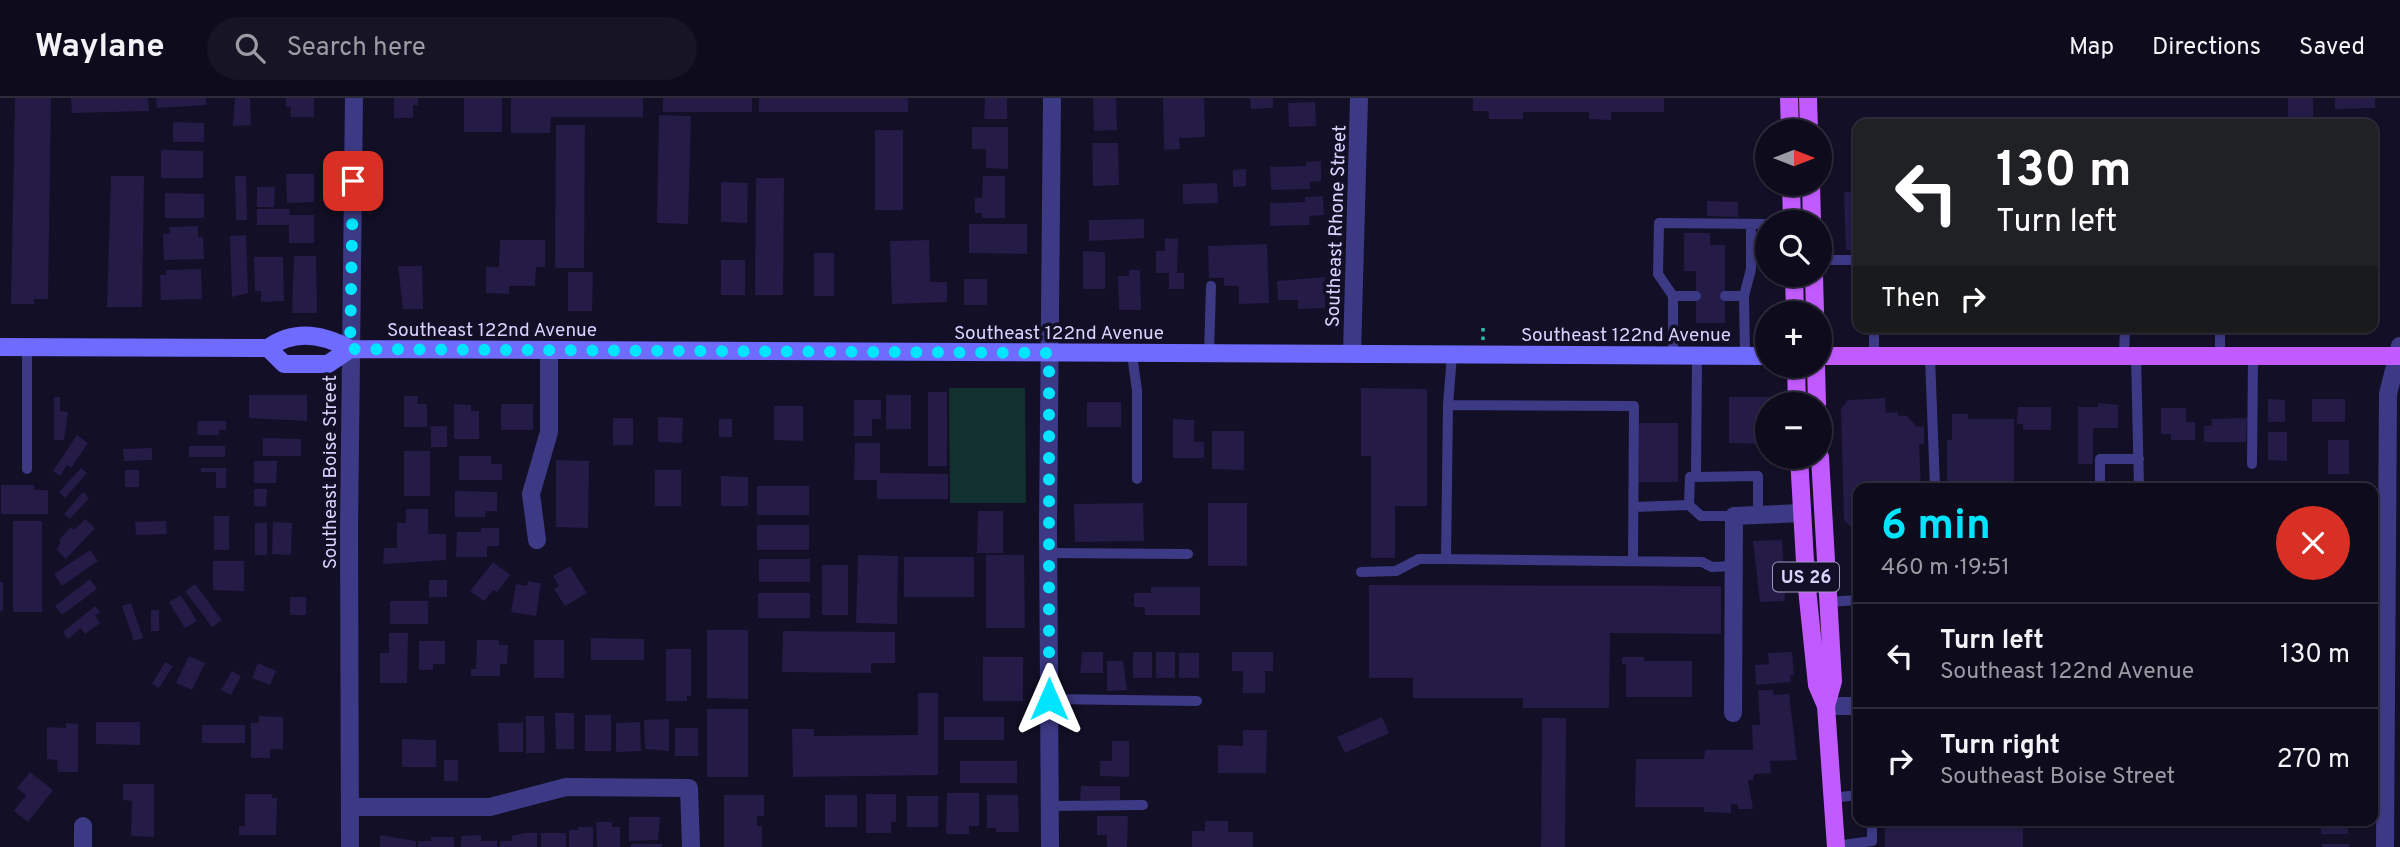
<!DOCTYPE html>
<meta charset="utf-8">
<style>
:root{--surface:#0e0b1c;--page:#171425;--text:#f1f3f6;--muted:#9b9ba3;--line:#2e2b3b;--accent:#00e5ff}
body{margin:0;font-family:Overpass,sans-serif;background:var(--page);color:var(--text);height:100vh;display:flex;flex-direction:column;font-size:26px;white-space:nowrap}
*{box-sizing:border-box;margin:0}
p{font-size:23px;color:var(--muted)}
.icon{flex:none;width:38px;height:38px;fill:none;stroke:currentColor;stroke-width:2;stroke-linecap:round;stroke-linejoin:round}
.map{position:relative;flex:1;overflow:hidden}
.side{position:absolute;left:1853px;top:385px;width:525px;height:343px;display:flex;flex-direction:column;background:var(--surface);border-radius:14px;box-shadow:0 2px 5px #0004,0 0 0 2px var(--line)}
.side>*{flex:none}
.banner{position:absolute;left:1853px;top:21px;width:525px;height:214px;border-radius:14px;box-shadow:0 2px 5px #0004,0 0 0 2px var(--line);background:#202124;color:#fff;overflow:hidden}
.needle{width:46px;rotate:90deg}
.fabs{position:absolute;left:1755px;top:21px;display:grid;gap:14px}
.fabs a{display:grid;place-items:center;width:77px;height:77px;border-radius:50%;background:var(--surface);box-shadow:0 2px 5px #0004,0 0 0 2px var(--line);font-size:35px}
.pin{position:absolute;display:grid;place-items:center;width:60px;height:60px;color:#fff;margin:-30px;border-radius:14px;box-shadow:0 4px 10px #0006}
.me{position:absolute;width:77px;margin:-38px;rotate:0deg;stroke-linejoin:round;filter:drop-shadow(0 0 5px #0008)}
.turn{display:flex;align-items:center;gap:24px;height:147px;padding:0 28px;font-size:32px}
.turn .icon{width:91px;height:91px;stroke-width:2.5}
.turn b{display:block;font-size:49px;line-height:60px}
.then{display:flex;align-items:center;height:66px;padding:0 28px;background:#0003;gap:14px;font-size:26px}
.round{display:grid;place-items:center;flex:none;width:74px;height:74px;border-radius:37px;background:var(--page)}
.headline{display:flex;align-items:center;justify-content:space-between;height:119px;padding:0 28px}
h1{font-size:42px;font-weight:700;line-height:52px;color:var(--accent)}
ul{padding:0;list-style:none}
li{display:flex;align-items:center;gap:21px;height:105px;padding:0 28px;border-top:2px solid var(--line)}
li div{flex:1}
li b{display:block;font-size:26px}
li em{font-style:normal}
header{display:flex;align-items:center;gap:42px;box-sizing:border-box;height:98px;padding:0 35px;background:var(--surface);border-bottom:2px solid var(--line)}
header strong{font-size:33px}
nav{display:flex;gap:38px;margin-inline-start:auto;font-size:24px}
.search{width:490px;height:63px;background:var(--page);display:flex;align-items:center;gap:18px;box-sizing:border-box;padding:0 24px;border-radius:38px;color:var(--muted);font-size:26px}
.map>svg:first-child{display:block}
.green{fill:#12302f}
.building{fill:#241b47}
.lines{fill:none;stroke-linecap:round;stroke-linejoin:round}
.path{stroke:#2fb8b0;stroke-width:3.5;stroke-dasharray:3.5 5;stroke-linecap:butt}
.service{stroke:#3d3a85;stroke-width:10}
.minor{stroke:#3d3a85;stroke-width:18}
.secondary{stroke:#6f6bff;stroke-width:18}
.primary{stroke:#c25bff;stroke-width:18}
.route{stroke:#00e5ff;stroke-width:12;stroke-dasharray:0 21.6}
.labels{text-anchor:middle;stroke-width:7;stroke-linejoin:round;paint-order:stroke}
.shield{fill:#130f26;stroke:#9e99be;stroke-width:2}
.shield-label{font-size:18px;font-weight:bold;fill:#d9d4ff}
.street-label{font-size:19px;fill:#d9d4ff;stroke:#130f26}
</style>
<header>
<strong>Waylane</strong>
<div class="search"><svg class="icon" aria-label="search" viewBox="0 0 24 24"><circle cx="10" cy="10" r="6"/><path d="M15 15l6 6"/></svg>Search here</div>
<nav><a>Map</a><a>Directions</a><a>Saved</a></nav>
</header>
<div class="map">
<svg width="2400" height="749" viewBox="0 0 2400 749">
<rect width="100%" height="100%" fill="#130f26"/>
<path class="green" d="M949,290h76l1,115h-76z"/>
<path class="building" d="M15,0h36l-3,201h-14v5h-23z
M71,0h77l1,13 -77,2z
M156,0h50v7l-49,3z
M235,0h15l1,27 -18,1z
M286,0h28v19h-23v-10h-5z
M394,0h24v7h-5v13h-19z
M464,0h38v34h-38z
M511,0h132v19h-92l-1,16h-39z
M663,0h89v14h-89z
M759,0h149v14h-149z
M985,0h22v21h-23z
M1093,0h23l1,32 -23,1z
M1163,0h41l1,39 -26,1 1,11 -16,1z
M1250,0h23v10l-22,1z
M1473,0h191v14h-53v8l-22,-1v-7h-66v7h-34v-8h-16z
M2288,0h25v22h-25z
M2335,0h40v10l-40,1z
M1315,4l1,24 -27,1 -1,-24z
M659,17l32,1 -3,108 -31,-1z
M173,24l31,1v19h-31z
M556,27h29l-1,143h-29z
M972,29h36v42l-22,-1v-19h-14z
M875,32h28v80h-28z
M1092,45h26l1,42 -26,1z
M161,52l42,1v27h-42z
M1321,63v20l-11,1v7l-39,1 -1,-23 36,-1v-4z
M1246,71v17l-13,1v-17z
M286,76h28v28l-27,1z
M111,78h33l-2,131h-35z
M235,78h11l1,44h-11z
M983,78h22v42h-23v-5h-7v-15h7z
M756,80h28l-1,117h-28z
M721,84l27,1 -1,40 -26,-1z
M1217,85l1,20 -35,1v-20z
M257,89h18l-1,20h-17z
M1844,94h14v57l-12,1z
M165,95l39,1v24h-39z
M1323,98l1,19 -15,1 1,9 -40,1v-23l35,-1v-5z
M1707,103l31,1v15l-31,-1z
M257,111h33l-1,6h25v28h-25v-18h-32z
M1144,121v19l-55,3v-21z
M969,126h58v30l-58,-1z
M198,128v11h5l1,22 -40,1 -1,-26 7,-1 -1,-6z
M1684,135h26v12h15v78h-29v-52h-12z
M246,137l2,58 -16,4 -2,-61z
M1165,140l13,1 -1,34h7v16h-15v-16h-13v-22h9z
M500,142h45v27h-9l-1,19h-26v8l-23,-1v-26h13z
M929,142l1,42h17v20l-55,2 -2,-63z
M1267,146l2,59 -30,1v-18h-15v-8h-15l-1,-32z
M1083,153l22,1v37h-22z
M814,155h20v43h-20z
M294,158h22l1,57h-25z
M254,159h29l1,44 -23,1v-11h-6z
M721,162h24v35h-24z
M398,168h24l1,43h-20z
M201,171l1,30 -41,1 -1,-25h6v-5z
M1129,172h11l1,40h-22l-1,-34h11z
M568,174h25l-1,39h-24z
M1325,179v31l-27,1v-9h-20l-1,-19z
M964,181h23v26h-23z
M1361,290l66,1v117h-32v52h-24v-102h-10z
M928,294h19v74h-19z
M249,297h58v26l-58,-3z
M886,297h25v34h-25z
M404,298h14l-1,8h10v23h-23z
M54,299h6v14l8,1 -4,28h-10z
M1729,299h41l-2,47 -39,-1z
M1885,300l1,15 12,-1v4h9l10,11 7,-1v18h-5l2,44h-63v43h-3l-11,-11 -3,-111 7,-9z
M2268,301l17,1v22h-17z
M2312,301h33v23h-33z
M854,302h27v19h-9v17h-18z
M1087,304h34v25h-34z
M2098,305l20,2v23h-25v36h-15v-57h20z
M454,306l17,1v6h8v28h-25z
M501,306h32v26h-32z
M774,308h29v35l-29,-1z
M2018,309h33v23h-28v-6h-6z
M2161,310h25v14h9v18h-24v-6h-10z
M1952,316h16v5h46v69h-67v-48h5z
M658,319l25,1 -1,25 -24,-1z
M613,320h20v27h-20z
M2247,320l-1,24h-42v-16h8l-1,-7z
M719,321h13v18h-13z
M1173,321l21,1v22h10v16h-31z
M198,323h28v9h-7v5h-22z
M1639,325h39v59h-39z
M431,328h16v21h-16z
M1212,333h32v39l-32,-1z
M2268,334h19v29l-19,-1z
M77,337l11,8 -17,25 -4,-3 -7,11 -7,-5z
M263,340l38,1v17h-38z
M2328,342h21v34h-21z
M855,345h25v30l68,1v25h-71v-19h-23z
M189,348h36v11h-36z
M152,350v12l-28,1 -1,-12z
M404,353h26v45h-26z
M459,358h32v8h11v16h-43z
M556,362l33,1 -1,67 -32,-1z
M254,363h23l-1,22h-22z
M81,370l6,5 -22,25 -6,-6z
M201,370h25v20h-10v-16h-15z
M125,372h14v17h-14z
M655,372h26v36h-26z
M721,378l27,1v29h-27z
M2238,386h20v4h-20z
M1,387h33v5h14v24h-47z
M757,388h52v29h-52z
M254,391h13l-1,18 -12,-1z
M455,393l42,1v19h-12v6h-30z
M83,394l6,6 -19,21 -6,-5z
M1143,405l1,38 -69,1 -1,-38z
M1208,405h39v63h-39z
M406,411h22v25h18v26l-63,4 1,-16h13v-25h9z
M978,413h25v42h-26z
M214,418h15v34h-15z
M85,421l10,9 -29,31 -10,-10 5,-6 -2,-3 12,-13 3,3z
M13,423h29v91h-29z
M166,423l1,13 -31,1 -1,-13z
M273,424l19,1 -1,32 -19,-1z
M255,425h12v32h-12z
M757,427h52v25h-52z
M481,430h18v18h-12v11h-31l1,-25h24z
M1782,442l3,61 -25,1 -7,-61z
M90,452l8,11 -36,25 -8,-12z
M858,457l40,1 -1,68 -41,-1z
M986,457h38l1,73h-39z
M904,459h70v40h-70z
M759,461h51v23h-51z
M213,463h31v30l-31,-1z
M493,464l17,13 -13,17 -4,-2 -9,11 -14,-10z
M822,467h26v50h-26z
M570,468l17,27 -22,13 -11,-17 5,-3 -6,-10z
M90,481l7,10 -35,26 -7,-9z
M429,482h18v17h-18z
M528,483l13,2 -5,33 -25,-4 5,-28 11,2z
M0,484h3v29h-3z
M195,486l27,36 -10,7 -27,-36z
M1369,487l352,1v48l-111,-1 -1,75h-86v-10h-110v-20h-44z
M1151,489h49v28h-55v-8h-11v-14h17z
M758,495h52v25h-52z
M181,497l16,26 -12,7 -16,-26z
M290,499h16v18h-16z
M390,503h38v23h-38z
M131,505l12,35 -9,3 -12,-35z
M95,508l5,6 -5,4 5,7 -15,11 -4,-6 -13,11 -5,-7z
M151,512h8v21h-8z
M707,532h41v69l-41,-1z
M783,533l112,1v31h-24v10l-89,-1z
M389,535h19l-1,50h-27v-30h9z
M591,540l53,1v21h-53z
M477,542h22v5h9l-1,19h-7v12h-29v-7h5z
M534,542h30v38h-30z
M419,543h26v23h-12v6h-14z
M666,551h25v47h-4v5h-21z
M1082,554h21v21h-23z
M1133,554h19v26h-19z
M1156,554h19v26h-19z
M1232,554h41v19h-8v22h-22v-22h-11z
M1792,554l2,23h-4l1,7 -35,3 -1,-20 14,-1 -1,-11z
M1179,555h20v25h-20z
M189,558l16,7 -13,27 -16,-7z
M983,559h40v44h-40z
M1622,559h22v4h48v36h-66v-33h-4z
M1107,563h16l4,29 -20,1z
M165,564l8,4 -14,22 -7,-4z
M258,565l18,8 -6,14 -18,-7z
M232,573l9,5 -10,19 -10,-5z
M1758,592h15l1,5 15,-1 8,66 -27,1 1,12 -17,1 -1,6h-5l5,29h-15v-4l-7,-1v9l-27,-1v-5h-69l1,-48h68l1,-9h48l-1,-25h8z
M918,595h20v82l-145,2 -1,-48h22v7l104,-1z
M707,611h41v68h-41z
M555,615h19v36h-18z
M585,617h26v36h-26z
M259,618l24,1v32h-13v9h-19v-35h8z
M526,618h18l1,37h-19z
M944,619h60v23h-60z
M1382,619l7,16 -44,20 -8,-16z
M1542,620h24l-1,129h-24z
M669,621v32l-24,-2 -1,-29z
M96,624h44v23l-44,-1z
M640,624l1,29 -25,1v-29z
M66,625l12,1v48h-20l-1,-12 -10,-1v-32l19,1z
M498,625h25v29h-24z
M202,627h43v18h-43z
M675,630h23v28h-23z
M1243,632h24l-1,43h-48v-28l25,1z
M402,641l34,1v27h-34z
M1112,643h17v36l-29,-1v-15h12z
M444,662h14v21h-14z
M960,663h57v22h-57z
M30,674l23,18 -25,32 -14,-11 12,-16 -9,-7z
M123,686h31v53l-23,-1 1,-35 -9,-1z
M1081,688h39v14h-40z
M947,695h32v33h-10v8h-23z
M245,696h27v4h5l-1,37h-37v-9h6z
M866,696h30v28h-5v11h-25z
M724,697h40v21h-7v10h5v21h-38z
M825,697h32v32h-32z
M987,697h31l1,37h-23v-4h-9z
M907,698h31v31h-31z
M1097,718h31l-1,31h-20v-12h-10z
M629,719h31l-2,23 -29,1z
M1205,723h23v11h25v15h-61v-16h13z
M1885,723h138v26h-138z
M2321,723h27v13h-27z
M596,724h16v5h8v20h-23z
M578,729h15v20h-24v-17h9z
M525,735h12v14h-37v-6h12v-5z
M541,735h25v14h-25z
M380,737l36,6v6h-36z
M481,737v6h16v6h-36v-11z
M431,739h23v10h-36v-6h13z
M631,746h31v3h-31z
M2322,746h27v3h-27z"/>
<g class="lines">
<path class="path" d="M1483,242v-16"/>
<path class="service" d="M1820,162h38
M1673,198h23
M1725,198h19
M1874,229v30
M2220,229v30
M27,249v122
M1132,256l5,37v88
M1209,256l2,-68
M1452,257l-4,50 -2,154 256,3 10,5 21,-1
M1673,257v-59l-15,-22 1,-51 109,1
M1745,257l-1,-59 7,-27v-45
M1697,258l-1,121h-6l-1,28 12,11h33
M1930,259l5,131
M2124,259l1,-30
M2136,259l3,131
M1448,307l186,1 -1,155
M2252,366l1,-107
M1696,379l62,-1v37
M2100,390v-29h39
M1634,409l55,-2
M1048,455l140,1
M1361,474l35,-1 23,-12h27
M1828,504l30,-2
M1049,601l148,2
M1832,700l26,-3
M1050,708l93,-1
M1836,748l36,-5v-20"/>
<path class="minor" d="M1352,256l7,-256
M537,442l-6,-46 18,-62v-82
M1826,608h32
M1733,615l1,-197 68,-3
M350,709h140l76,-20 123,1 2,59
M83,728v21
M350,749l-1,-318 5,-431
M1050,749l-2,-321 4,-428
M2385,749l3,-453 12,-48"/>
<path class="secondary" d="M0,249l268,1c26,-19 55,-14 82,1l1418,7
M268,250l16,16h44l22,-15"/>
<path class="primary" d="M1789,0l1,33
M1808,0l1,33
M1791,86l1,38
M1811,86l1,38
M1794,177l1,38
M1814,177l1,38
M1820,258h580
M1796,268l1,38
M1816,268l1,38
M1799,359l7,122 11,106 9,21 10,141
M1820,359l13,224 -7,25"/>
</g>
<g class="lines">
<path class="route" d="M353,83l-3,168 699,4v346"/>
</g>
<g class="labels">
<rect class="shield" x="1773" y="464.5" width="66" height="29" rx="5"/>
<g class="shield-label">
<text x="1806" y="485">US 26</text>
</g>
<g class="street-label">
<text transform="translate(1335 128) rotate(-88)" y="7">Southeast Rhone Street</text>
<text x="492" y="238">Southeast 122nd Avenue</text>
<text x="1059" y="241">Southeast 122nd Avenue</text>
<text x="1626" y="243">Southeast 122nd Avenue</text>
<text transform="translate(329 374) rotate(-90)" y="7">Southeast Boise Street</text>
</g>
</g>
</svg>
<div class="fabs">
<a><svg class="needle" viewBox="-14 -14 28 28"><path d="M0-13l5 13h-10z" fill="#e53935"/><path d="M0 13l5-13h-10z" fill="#9b9ba3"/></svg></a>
<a><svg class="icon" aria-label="search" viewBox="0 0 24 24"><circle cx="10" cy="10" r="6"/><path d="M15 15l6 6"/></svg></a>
<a>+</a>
<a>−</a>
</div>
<div class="pin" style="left:353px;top:83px;background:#d93025"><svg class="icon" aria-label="arrive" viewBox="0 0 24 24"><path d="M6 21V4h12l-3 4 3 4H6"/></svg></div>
<svg class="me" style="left:1049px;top:601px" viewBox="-20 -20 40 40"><path d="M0-17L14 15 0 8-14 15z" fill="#00e5ff" stroke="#fff" stroke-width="4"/></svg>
<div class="banner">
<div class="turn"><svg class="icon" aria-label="left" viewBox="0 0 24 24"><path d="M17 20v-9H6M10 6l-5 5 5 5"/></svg><div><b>130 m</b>Turn left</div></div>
<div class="then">Then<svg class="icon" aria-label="right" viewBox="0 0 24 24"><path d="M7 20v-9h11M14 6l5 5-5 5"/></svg></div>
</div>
<section class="side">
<div class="headline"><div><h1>6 min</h1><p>460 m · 19:51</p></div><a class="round" style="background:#d93025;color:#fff"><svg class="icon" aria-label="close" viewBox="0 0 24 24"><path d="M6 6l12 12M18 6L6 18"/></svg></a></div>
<ul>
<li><svg class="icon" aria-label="left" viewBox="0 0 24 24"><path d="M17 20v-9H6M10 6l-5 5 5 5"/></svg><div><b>Turn left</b><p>Southeast 122nd Avenue</p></div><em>130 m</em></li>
<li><svg class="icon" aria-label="right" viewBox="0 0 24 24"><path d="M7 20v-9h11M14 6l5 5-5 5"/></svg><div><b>Turn right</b><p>Southeast Boise Street</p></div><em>270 m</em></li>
</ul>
</section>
</div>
